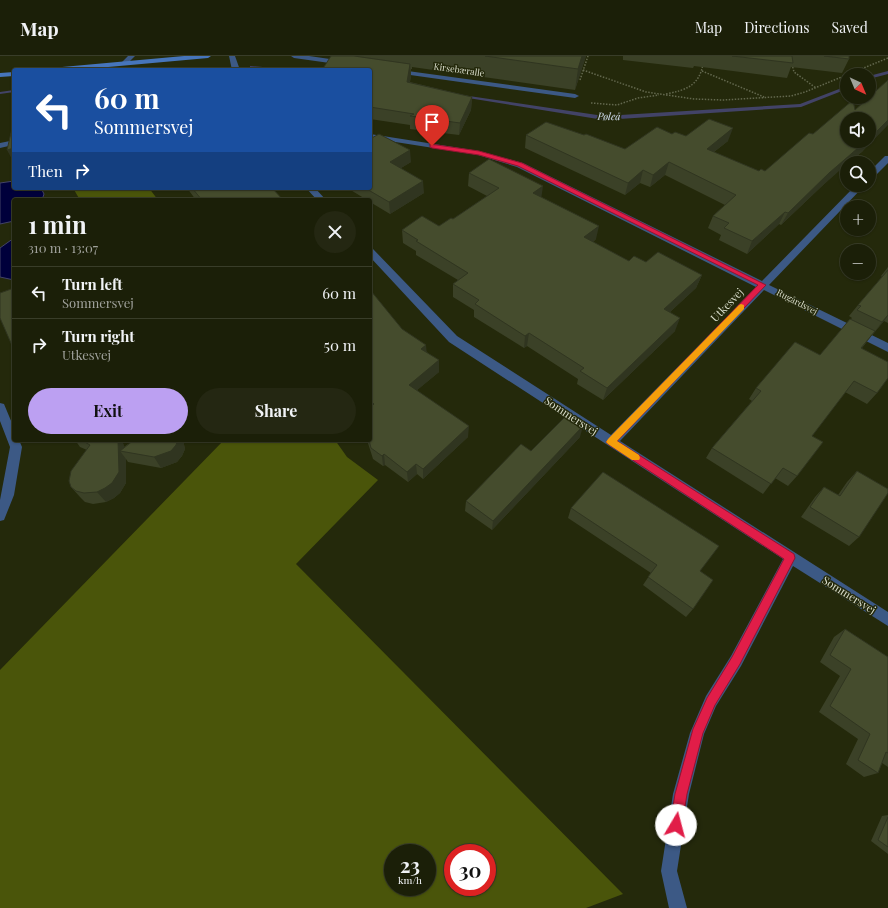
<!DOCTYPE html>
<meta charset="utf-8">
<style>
:root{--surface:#1b1f08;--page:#242712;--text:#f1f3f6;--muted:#a0a29c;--line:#393d29;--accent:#bca0f2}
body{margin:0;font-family:"Playfair Display",serif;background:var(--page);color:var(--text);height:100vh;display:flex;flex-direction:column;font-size:15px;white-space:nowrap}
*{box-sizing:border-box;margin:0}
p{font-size:13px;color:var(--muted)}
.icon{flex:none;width:22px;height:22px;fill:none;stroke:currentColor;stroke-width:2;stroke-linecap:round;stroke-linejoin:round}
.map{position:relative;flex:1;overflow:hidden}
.sheet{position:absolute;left:12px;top:142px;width:360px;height:244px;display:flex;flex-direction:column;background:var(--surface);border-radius:4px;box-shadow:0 1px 3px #0004,0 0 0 1px var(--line)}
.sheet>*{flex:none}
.top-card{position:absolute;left:12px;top:12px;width:360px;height:122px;border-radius:4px;box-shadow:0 1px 3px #0004,0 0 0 1px var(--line);background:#1a4fa0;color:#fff;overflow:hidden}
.needle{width:26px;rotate:136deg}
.fabs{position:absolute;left:840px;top:12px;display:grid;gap:8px}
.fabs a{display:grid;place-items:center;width:36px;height:36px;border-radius:50%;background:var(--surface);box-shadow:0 1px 3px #0004,0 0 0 1px var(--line);font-size:20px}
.speed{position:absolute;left:384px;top:788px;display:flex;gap:8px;font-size:20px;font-weight:700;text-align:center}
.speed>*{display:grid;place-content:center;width:52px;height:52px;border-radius:50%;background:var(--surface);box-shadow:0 1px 3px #0004,0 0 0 1px var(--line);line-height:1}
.speed small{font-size:10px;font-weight:400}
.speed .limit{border:6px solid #d22;background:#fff;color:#111}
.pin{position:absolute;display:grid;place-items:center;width:34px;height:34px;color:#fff;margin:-41px -17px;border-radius:50% 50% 50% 0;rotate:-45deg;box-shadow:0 0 4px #0007}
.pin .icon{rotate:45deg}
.me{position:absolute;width:44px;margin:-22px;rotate:8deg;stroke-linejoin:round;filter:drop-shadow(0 0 3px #0008)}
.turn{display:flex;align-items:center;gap:14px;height:84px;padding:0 16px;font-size:18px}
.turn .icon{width:52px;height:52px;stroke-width:2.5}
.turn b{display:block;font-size:28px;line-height:34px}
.then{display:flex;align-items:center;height:38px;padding:0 16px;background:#0003;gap:8px;font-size:15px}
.round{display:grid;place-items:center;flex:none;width:42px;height:42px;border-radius:21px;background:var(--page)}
.headline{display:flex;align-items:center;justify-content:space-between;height:68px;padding:0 16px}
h1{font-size:24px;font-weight:700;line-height:30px}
.button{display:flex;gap:8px;margin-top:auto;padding:8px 16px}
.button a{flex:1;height:46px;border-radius:24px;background:var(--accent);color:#111;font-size:16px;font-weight:700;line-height:46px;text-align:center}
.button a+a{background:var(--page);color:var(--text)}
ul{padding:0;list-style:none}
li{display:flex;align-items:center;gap:12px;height:52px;padding:0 16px;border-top:1px solid var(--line)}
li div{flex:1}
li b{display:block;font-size:15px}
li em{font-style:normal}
header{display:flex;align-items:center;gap:24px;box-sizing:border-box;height:56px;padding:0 20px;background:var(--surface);border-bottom:1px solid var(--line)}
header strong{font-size:19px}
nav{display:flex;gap:22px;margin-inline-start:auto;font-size:14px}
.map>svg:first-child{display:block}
.forest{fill:#4a550a;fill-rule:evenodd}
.water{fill:#00003b;stroke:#424367}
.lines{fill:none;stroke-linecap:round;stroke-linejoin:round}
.stream{fill:#424367;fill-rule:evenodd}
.path{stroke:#63684e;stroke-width:1.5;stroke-dasharray:1.5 1.5;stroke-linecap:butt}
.lane{fill:#3c5985;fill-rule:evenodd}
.street{fill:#3c5985;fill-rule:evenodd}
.secondary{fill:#4675bb;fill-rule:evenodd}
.wall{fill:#3b4127}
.shaded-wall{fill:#303520}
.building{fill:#454c2d;stroke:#303520}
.route{fill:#e11d48;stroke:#92132f}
.slow{fill:#f59e0b}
.labels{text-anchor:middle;stroke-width:3;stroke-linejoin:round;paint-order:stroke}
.far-street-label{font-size:9px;fill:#dbdfce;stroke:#24290b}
.far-water-label{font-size:10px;font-style:italic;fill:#d4e1f4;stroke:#24290b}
.street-label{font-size:11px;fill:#dbdfce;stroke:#24290b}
</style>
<header>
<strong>Map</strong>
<nav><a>Map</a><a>Directions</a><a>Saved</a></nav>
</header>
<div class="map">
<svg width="888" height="852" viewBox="0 0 888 852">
<rect width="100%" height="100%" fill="#24290b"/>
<path class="forest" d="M73,132h76l9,12h-78z
M224,384h111l12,17 31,23 -82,84 327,330 -37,14h-586v-238zM393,797h34v34h-34zM453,797h34v34h-34z"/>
<path class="water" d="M14,125v7h27l3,6 -2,6h-28v21l-14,3v-41z
M14,182v42l-14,-3v-29z"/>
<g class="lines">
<path class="stream" d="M250,10l37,3 2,1 -37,-2 -2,-1z
M888,15v3l-19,5v-3z
M847,30v3l-46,18 -197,13 -142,-23 -2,-1 2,-1 142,21 196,-12z
M14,34v2l-14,2v-2z"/>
<path class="path" d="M792,8l2,8 22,16
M583,14l63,22 48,7 29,1 68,-4 14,-4 83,-34
M702,15l62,26
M580,24l8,-24
M666,38c20,-4 33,-8 37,-30
M591,47l26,2 21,-7 21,-3"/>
<path class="lane" d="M128,0h7l-8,8h-4l-2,-1z
M10,85l4,2 -1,2 -13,3v-5z
M0,347l4,1 10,24v12h5l3,7 -8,48 -10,25 -4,1v-21l10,-53 -10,-26z"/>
<path class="street" d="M229,0h6l5,14h-8z
M291,0h18l35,5 4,2 -4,2 -50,-7z
M393,13l182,25 4,2 -4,2 -179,-25 -4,-2z
M370,78l109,17 44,12 239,118 94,-96h9l-96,100 119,58v9l-124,-62 -144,151 268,171v14l-95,-60 -52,100 -25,40 -12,28 -15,60 -12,77 10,37h-18l-8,-37 12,-77 17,-61 16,-37 25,-40 52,-97 -334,-217 -79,-85v-9l3,1 84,87 154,99 145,-148 -239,-120 -39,-12 -108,-17z
M885,100h3v7l-16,16 -3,1v-8z
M306,132h9l11,12h-9z"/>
<path class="secondary" d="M184,0h27l-3,2 -133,12h-28l4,-2z
M14,16v4l-14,1v-4z"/>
</g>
<path class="wall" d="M331,0h255l-11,34 -163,-23v2h-1v7l-1,6 62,15 -1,13 -12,25 -49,-6v-4l-40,-6v-49z
M623,0h226v3l-7,14 -51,-6 -4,11 -93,-12 -1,2 -70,-8z
M855,54l8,41 -15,12h-1l-25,23 -41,39 -2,-1 -32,30 -28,-14 2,-5 -13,-7 5,-12 12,-11 -60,-30 -15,12 -10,-4 -15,12 -100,-47 1,-13 99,14 47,-15 14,2 42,5 -14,11 45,19h6l48,-37z
M370,83l41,23 -10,6 23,25 -34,21 -20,-12v-2h-3l-18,-11v-1h21z
M469,117l72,25 55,41 -3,3 36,19 17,1 56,13 -6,13 -26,24 5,19 -72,69 -26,-16 1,-5 -51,-33 -3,2 -50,-31v-7l-21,-13v-13l5,-4 -42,-25v-4l-13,-8 -1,-13 37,-4 14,-7 34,-23 -19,-10z
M187,132h85l11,12h-87z
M888,211v56l-4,-2 -11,13 -11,14 15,45 -10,11 -22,-12 -33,44 -15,40 -9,10 -13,-8 -12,16 -57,-36 6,-10 40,-47 -3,-2 7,-11 64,-33 31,-36 1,-1 -3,-2 9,-11 24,-28 -1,-1z
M370,235l32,38 25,23 12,20 -22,18 51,47 -45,42 -6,-5 -9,8 -23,-17 -2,1 -10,-7 -6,-19h3z
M580,381l-88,93 -27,-19 1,-10 65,-50z
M75,384h47l2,7 10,-7h49l2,9 -3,7 -5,6 -16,6 -33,-6 -2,-3v24l-6,10 -6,5 -8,4 -13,2 -8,-2 -5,-5 -9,-10 16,-37 -7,-3z
M857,415l2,66 -10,9 -48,-29 14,-20 9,-10 14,8 9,-13z
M571,452l129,63 -7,38 -7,8 -43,-32 8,-12 -83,-55z
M845,573l43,28v110l-6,-4 -4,10 -14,4 -18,-13 12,-25 -39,-27 21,-36 -20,-14 14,-25z
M888,759v39l-17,-13 11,-25z"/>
<path class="shaded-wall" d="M582,0h4l-11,34 3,-21z
M410,8l1,12 -4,18v-12z
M472,41l-1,13 -12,25 1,-12z
M888,64v5l-25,26 -15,12h-1v1l-25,22 -41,39 7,-12 41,-40 37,-32h3v-2z
M733,72l-5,13 -26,20 5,-12z
M14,92v13h-1l-6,-11z
M410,94l1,12 -20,12 -1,-12z
M669,106l-4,13 -15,12 3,-12z
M643,114l-3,13 -15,12 3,-12z
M423,125l1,12 -34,21 -1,-12z
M543,130l-2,14 -8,-7z
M785,156l-6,12 -32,30 5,-13z
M599,170l-3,13 -15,12 3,-14z
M702,219l-6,13 -37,34 5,-13z
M888,259l-4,6 -11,13 9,-12z
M680,262l-5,13 -72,69 4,-12z
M529,277l-2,13 -3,2 1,-12z
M426,289l1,11 -6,-7z
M439,304v12l-29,24 -1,-11z
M469,370l-1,11 -45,42v-10z
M583,370l-3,11 -88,93 1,-9z
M118,384h4l4,11h-6l6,8v24l-6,10 -6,5 -8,4 -9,-10z
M178,384h5l2,9 -3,7 -5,6 -16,6 -7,-11z
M384,398l1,11 -2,1 -1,-10z
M416,408l1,10 -9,8 -1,-10z"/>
<path class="building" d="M331,0h23l56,8 -3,18 65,15 -12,26 -50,-7 4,-2 -44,-7v-37h-48z
M485,0h97l-4,13z
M732,0h60l1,7z
M824,0h25v3z
M888,24v40l-19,19v-20h-22v22h19l-37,32 -41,40 -3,-1 -33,29 -28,-13 5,-5 -16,-7 23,-21 -67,-33 -16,13 -10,-5 -15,13 -102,-48 20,-13 38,13 2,-1 39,15 32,-22 15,7 3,-2 11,4 23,-17 24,9 -26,21 52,22 2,-2 4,2 44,-38 4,1 40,-34 2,10z
M14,64v28l-7,2z
M379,78l31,16 -20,12 33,19 -34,21 -24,-14h5v-49z
M489,103l54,27 -10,7 66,33 -15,11 45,24 5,-5 12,6 12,-10 44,23 -38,34 16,9 -73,70 -27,-17 4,-3 -55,-35 -4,3 -50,-32 4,-4 -26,-16 15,-11 -52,-32 2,-1 -16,-10 20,-14 17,10 12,-8 2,1 46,-31 -30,-15z
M192,132h80l11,12h-81z
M888,214v45l-6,7 -25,-12 4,-4 -3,-1z
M14,232v62l-14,-32v-25z
M370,235h1l31,38 24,16 -5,4 18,11 -30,25 60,41 -46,43 -7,-5 -9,8 -23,-18 -2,2 -11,-8 -2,-8h1v-28l1,-1 -1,-1v-3l4,-3 -4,-3z
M850,263l25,12 -14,17 27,14v16l-11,15 -23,-12 -42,55 11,6 -26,34 -14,-8 -12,16 -59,-36 49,-57 -5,-3 39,-46 25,13z
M569,357l14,13 -90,95 -27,-20 55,-57 10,7z
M81,384h37l1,32 -7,11 -7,5 -8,4 -13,1 -8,-2 -5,-4 -2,-6 2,-10 19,-26z
M134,384h44l-2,5 -5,6 -17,6 -34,-6z
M857,415l31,18v4l-29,44 -49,-30 14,-20 16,9z
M603,416l116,74 -19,25 13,9 -20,29 -45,-32 9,-12 -86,-57z
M845,573l43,28v96l-2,-1 -8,21 -20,-13 12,-26 -40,-28 21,-37 -21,-14z
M888,761v30l-10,-7z"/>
<path class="route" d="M430,88l49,7 43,12 244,122 -149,156 177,113 1,4 -55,106 -25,41 -12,28 -16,61 -5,31 -2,4 -4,2 -4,-2 -2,-4 5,-31 18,-65 14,-31 25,-41 52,-98 -176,-115 -2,-2 152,-157 -240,-119 -39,-11 -47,-7 -2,-1z"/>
<path class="slow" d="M741,248l3,1v4l-127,132 22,14 1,3 -1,2h-7l-24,-16 -2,-2 2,-3 131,-134z"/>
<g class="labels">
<g class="far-street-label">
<text transform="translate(459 14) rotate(8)" y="3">Kirsebæralle</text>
<text transform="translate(797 246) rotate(27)" y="3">Rugårdsvej</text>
</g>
<g class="far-water-label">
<text transform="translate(609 60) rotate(1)" y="4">Pøleå</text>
</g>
<g class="street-label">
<text transform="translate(727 249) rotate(-46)" y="4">Utkesvej</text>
<text transform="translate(571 360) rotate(33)" y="4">Sommersvej</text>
<text transform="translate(849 539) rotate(32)" y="4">Sommersvej</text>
</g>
</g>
</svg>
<div class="fabs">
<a><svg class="needle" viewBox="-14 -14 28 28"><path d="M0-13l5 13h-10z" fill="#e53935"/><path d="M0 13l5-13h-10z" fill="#a0a29c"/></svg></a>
<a><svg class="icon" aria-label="sound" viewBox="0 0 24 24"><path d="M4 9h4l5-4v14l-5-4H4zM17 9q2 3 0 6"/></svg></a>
<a><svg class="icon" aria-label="search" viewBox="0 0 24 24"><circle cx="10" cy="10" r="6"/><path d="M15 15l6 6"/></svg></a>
<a>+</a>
<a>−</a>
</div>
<div class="speed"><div>23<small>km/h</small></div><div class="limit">30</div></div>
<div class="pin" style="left:432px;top:90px;background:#d93025"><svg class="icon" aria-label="arrive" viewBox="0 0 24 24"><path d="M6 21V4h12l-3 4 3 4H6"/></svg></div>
<svg class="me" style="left:676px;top:769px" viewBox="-20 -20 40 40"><circle r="19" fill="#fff"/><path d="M0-13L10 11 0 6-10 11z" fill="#e11d48"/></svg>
<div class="top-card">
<div class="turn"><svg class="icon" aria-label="left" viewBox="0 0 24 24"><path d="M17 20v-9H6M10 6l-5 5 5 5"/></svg><div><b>60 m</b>Sommersvej</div></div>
<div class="then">Then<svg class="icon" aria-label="right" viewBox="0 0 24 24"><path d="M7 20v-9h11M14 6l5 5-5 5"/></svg></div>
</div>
<section class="sheet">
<div class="headline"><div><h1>1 min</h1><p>310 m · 13:07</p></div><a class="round"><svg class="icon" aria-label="close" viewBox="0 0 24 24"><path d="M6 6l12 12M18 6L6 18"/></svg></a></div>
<ul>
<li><svg class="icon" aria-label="left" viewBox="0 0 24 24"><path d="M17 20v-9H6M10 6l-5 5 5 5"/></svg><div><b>Turn left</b><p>Sommersvej</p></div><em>60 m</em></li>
<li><svg class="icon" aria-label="right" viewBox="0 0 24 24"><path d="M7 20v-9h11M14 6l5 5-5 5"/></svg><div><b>Turn right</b><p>Utkesvej</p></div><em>50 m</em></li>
</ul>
<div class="button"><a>Exit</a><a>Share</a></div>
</section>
</div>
